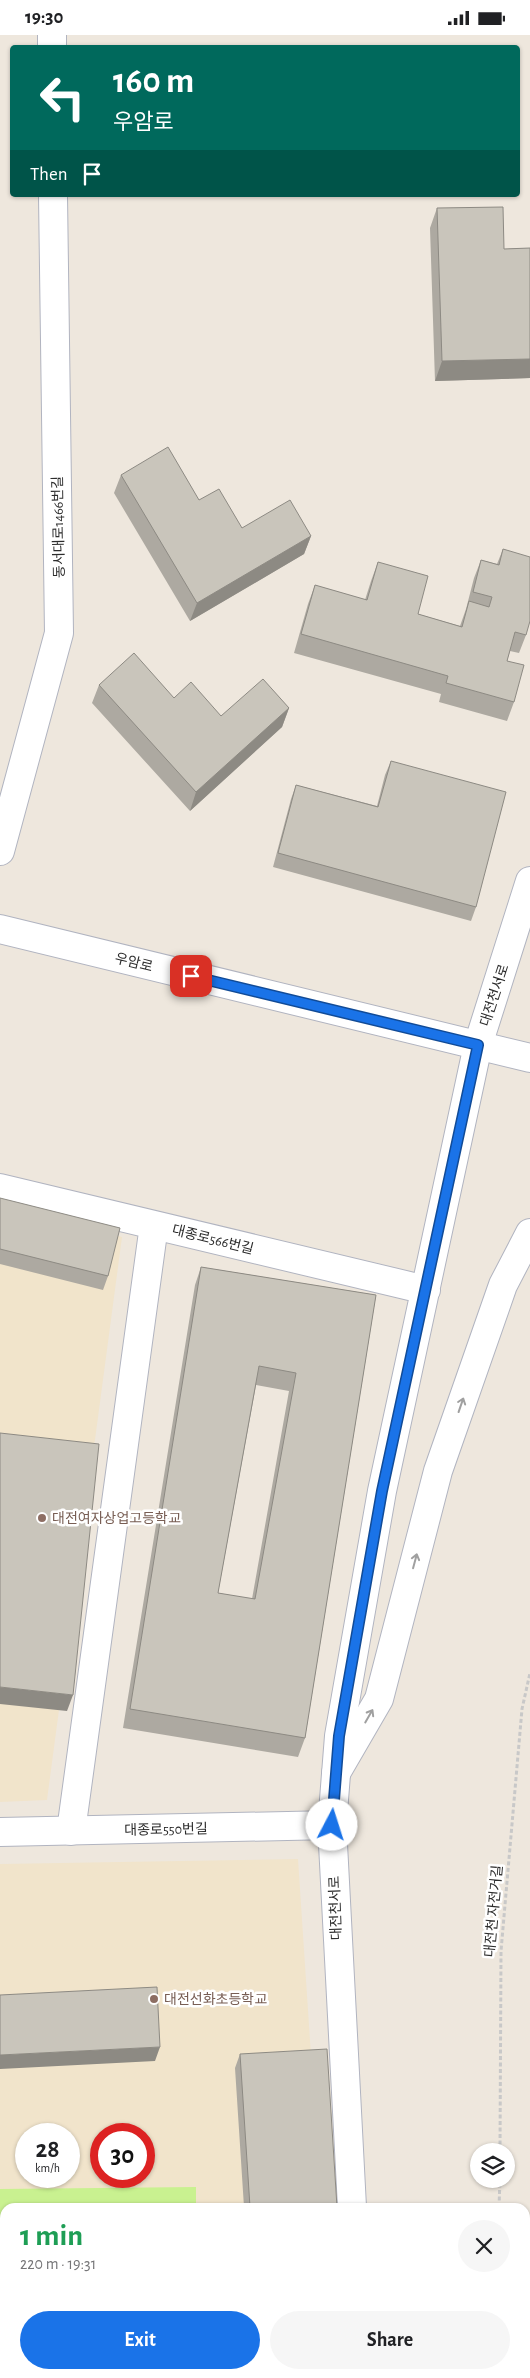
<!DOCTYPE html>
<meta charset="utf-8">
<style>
:root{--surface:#fff;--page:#f6f6f6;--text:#202124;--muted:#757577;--accent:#1a73e8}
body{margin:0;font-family:"Alegreya Sans","Noto Sans KR",sans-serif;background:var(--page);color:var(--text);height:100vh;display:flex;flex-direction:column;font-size:19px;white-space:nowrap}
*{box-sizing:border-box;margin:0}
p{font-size:16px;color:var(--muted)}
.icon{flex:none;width:28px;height:28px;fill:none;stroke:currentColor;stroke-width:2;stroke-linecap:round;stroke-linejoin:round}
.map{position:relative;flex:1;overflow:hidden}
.details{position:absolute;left:0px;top:2168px;width:530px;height:176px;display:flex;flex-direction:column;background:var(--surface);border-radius:15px 15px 0 0;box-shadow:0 1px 4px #0004}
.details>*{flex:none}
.guide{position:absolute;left:10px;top:10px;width:510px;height:152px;border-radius:5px;box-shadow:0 1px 4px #0004;background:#00695c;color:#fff;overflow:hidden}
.controls{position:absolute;left:470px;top:2108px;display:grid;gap:10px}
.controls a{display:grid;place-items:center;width:45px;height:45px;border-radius:50%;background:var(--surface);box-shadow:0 1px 4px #0004;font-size:25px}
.speed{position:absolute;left:15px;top:2088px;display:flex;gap:10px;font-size:25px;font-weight:700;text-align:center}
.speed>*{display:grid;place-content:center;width:65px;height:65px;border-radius:50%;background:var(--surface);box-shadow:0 1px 4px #0004;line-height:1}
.speed small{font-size:12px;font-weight:400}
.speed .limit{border:8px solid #d22;background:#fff;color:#111}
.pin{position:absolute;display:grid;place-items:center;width:42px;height:42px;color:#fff;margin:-21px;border-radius:10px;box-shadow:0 2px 8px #0006}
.me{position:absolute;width:55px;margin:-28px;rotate:5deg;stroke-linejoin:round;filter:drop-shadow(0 0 4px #0008)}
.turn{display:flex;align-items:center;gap:18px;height:105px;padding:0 20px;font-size:22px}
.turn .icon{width:65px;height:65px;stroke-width:2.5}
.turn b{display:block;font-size:35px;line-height:42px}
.then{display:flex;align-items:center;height:48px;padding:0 20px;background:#0003;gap:10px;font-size:19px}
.round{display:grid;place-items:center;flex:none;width:52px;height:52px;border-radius:26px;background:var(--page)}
.summary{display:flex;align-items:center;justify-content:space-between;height:85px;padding:0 20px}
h1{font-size:30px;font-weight:700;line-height:38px;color:#1e9e55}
.primary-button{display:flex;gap:10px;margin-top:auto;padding:10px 20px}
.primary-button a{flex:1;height:58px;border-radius:30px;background:var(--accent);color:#fff;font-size:20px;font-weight:700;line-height:58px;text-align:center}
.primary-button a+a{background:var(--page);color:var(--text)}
.status{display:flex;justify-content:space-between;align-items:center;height:35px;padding:0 25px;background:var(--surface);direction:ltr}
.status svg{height:14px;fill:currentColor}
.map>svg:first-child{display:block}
.education{fill:#f1e4cb;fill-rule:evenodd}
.pitch{fill:#c9f190}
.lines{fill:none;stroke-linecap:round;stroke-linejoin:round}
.street-casing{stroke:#b1b4c0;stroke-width:30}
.secondary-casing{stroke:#b1b4c0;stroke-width:30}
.path{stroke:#c8c8c8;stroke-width:3;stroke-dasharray:4 2.5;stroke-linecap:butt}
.street{stroke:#fff;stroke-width:28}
.secondary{stroke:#fff;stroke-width:28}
.wall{fill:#ada9a1;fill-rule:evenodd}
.shaded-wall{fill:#8d8a83}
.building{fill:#c9c5bb;stroke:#8d8a83;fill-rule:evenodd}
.oneway{stroke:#a0a0a0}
.route-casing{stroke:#114b97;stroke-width:12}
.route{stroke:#1a73e8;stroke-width:9}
.education-dot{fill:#8d6e63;stroke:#fff;stroke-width:2}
.labels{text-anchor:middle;stroke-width:5;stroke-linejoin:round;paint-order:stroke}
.street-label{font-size:14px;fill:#2c2c2c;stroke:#fff}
.education-label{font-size:14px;fill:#785e54;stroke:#fff;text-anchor:start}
</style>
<div class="status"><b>19:30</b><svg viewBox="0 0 49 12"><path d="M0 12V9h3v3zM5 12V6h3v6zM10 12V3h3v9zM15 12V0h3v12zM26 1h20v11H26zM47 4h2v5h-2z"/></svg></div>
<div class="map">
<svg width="530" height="2343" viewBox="0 0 530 2343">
<rect width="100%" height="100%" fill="#eee7dd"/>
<path class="education" d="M0,1168l122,34 -75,563 -47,2z
M298,1824l23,348h-316v167h327l1,4h-333v-514zM26,2099h43v42h-43zM101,2099h43v42h-43z"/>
<path class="pitch" d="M196,2152v20h-191v167h193v4h-198v-189z"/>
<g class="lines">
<g class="street-casing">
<path id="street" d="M52,0v12
M0,816l59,-218 -6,-438
M0,1153l426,102
M71,1796l83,-606
M352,2172l-20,-382 7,-89 43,-245 96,-446 52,-164
M360,2339v4"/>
</g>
<g class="secondary-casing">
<path id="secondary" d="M0,894l530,129
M336,1738l43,-74 59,-228 65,-186 27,-52
M0,1797l332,-7"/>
</g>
<path class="path" d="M500,2116l1,-200 21,-242 8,-36
M499,2172l1,-28
M512,2339v4"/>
<use href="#street" class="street"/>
<use href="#secondary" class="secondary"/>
</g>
<path class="wall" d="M437,173l67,41 26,-1v130l-95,3 -5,-153z
M121,440l78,25 43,28 69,8 -7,18 -114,67 -76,-128z
M503,514l23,86 -7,18 -9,-2 -3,10 7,41 -7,19 -68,-19 2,-8 -147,-41 14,-49 7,-19 50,15 6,-19 7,-19 40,52 42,12 6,-17 8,-31 7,-18 16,4z
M99,650l75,13 47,18 68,-8 -7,19 -92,84 -98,-108z
M391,726l85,146 -5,14 -198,-54 18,-68 5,-14 81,21 8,-31z
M0,1163l108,78 -5,14 -103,-26z
M201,1232l175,28 -71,443 -7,19 -175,-29 72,-443zM256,1350l33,6 -37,208 -34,-6z
M240,2019l97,153h-93l-9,-139z
M254,2339h94v4h-94z"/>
<path class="shaded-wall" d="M530,324v19l-95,3 7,-20z
M311,501l-7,18 -114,67 7,-18z
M289,673l-7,19 -92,84 6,-19z
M0,1652l73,8 -6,16 -67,-7z
M160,2012l-5,14 -155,8v-14z"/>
<path class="building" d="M503,172l1,42 26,-1v111l-88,2 -5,-153z
M168,412l31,53 20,-11 23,39 48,-28 21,36 -114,67 -76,-128z
M503,514l27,8v64l-4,14 -11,-3 -8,29 17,4 -10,37 -68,-19 2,-7 -147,-42 14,-49 52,15 11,-38 50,14 -10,38 44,13 7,-26 20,6 3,-10 -19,-5 8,-32 18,5z
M134,618l40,45 17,-16 30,34 42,-37 26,29 -93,84 -97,-107z
M391,726l115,31 -30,115 -198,-54 18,-68 82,22z
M0,1163l120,30 -12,48 -108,-27z
M201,1232l175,28 -71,443 -175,-29zM259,1331l37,7 -41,226 -37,-6z
M0,1398l99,11 -26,251 -73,-8z
M157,1952l3,60 -160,8v-60z
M327,2014l10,158h-87l-10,-153z
M260,2339h88v4h-88z"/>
<defs><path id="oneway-shaft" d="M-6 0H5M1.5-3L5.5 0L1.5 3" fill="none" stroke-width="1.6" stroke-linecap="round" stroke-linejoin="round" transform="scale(1.25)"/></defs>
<g class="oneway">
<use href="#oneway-shaft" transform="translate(461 1370) rotate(-71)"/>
<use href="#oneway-shaft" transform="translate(415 1526) rotate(-75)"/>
<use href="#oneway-shaft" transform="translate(369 1681) rotate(-60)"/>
</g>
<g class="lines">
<g class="route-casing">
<path id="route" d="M191,941l287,69 -96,446 -43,245 -7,89"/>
</g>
<use href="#route" class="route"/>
</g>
<g class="education-dot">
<circle cx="42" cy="1483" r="5"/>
<circle cx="154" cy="1964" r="5"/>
</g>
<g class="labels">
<g class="street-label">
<text transform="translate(58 492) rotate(-91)" y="5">동서대로1466번길</text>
<text transform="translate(134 927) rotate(14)" y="5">우암로</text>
<text transform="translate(494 960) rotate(-72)" y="5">대전천서로</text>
<text transform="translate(213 1204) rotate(14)" y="5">대종로566번길</text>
<text transform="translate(166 1794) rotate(-1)" y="5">대종로550번길</text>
<text transform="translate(335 1873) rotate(-92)" y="5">대전천서로</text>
<text transform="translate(493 1876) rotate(-85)" y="5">대전천 자전거길</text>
</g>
<g class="education-label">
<text x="52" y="1488">대전여자상업고등학교</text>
<text x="164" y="1969">대전선화초등학교</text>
</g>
</g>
</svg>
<div class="controls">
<a><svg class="icon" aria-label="layers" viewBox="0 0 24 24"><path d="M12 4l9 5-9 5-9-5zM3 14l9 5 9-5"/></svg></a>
</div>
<div class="speed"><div>28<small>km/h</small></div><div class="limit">30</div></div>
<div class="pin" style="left:191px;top:941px;background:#d93025"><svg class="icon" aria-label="arrive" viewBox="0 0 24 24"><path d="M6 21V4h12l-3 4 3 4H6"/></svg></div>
<svg class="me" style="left:332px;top:1790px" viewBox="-20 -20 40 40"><circle r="19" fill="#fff"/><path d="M0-13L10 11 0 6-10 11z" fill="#1a73e8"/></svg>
<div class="guide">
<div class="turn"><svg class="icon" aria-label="left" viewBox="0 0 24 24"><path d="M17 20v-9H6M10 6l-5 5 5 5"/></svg><div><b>160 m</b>우암로</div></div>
<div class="then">Then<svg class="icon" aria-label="arrive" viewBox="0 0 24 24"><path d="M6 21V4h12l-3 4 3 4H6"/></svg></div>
</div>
<section class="details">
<div class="summary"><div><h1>1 min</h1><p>220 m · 19:31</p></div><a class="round"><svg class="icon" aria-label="close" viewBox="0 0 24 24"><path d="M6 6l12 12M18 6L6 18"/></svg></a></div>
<div class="primary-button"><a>Exit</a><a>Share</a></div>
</section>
</div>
